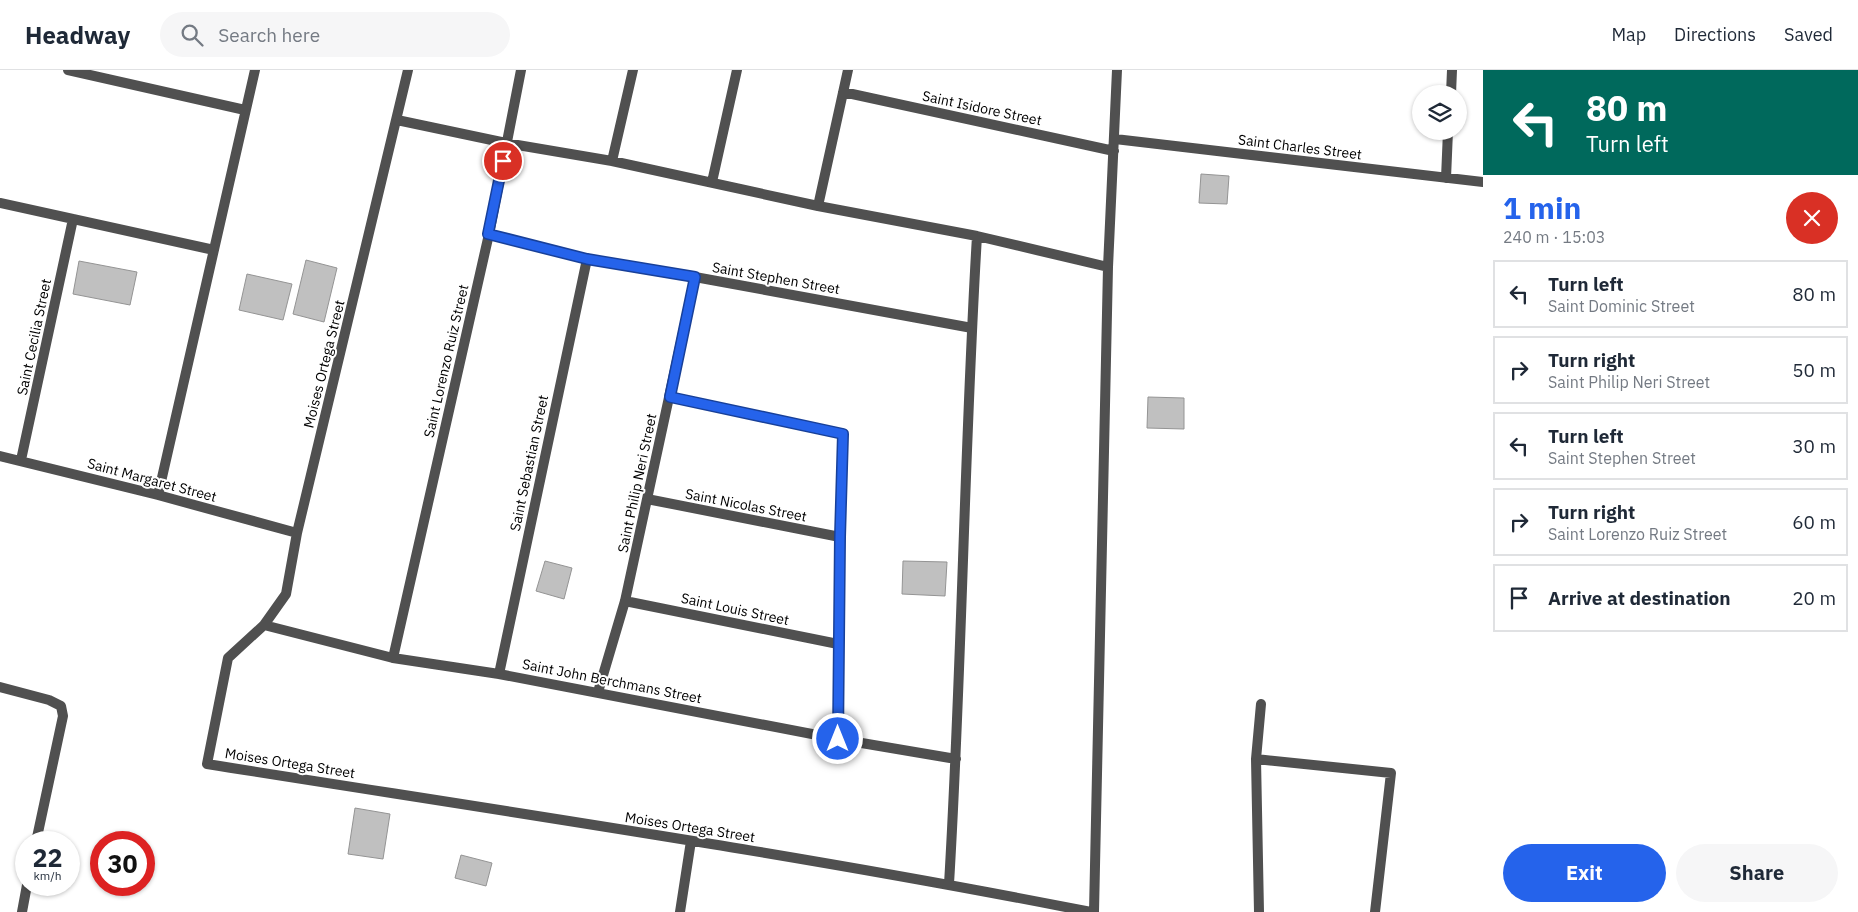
<!DOCTYPE html>
<meta charset="utf-8">
<style>
:root{--surface:#fff;--page:#f6f6f7;--text:#1f2937;--muted:#747a83;--line:#e0e1e3;--accent:#2563eb}
body{margin:0;font-family:"IBM Plex Sans",sans-serif;background:var(--page);color:var(--text);height:100vh;display:flex;flex-direction:column;font-size:19px;white-space:nowrap}
*{box-sizing:border-box;margin:0}
p{font-size:16px;color:var(--muted)}
.icon{flex:none;width:28px;height:28px;fill:none;stroke:currentColor;stroke-width:2;stroke-linecap:round;stroke-linejoin:round}
.map{position:relative;flex:1;overflow:hidden}
.side{display:flex;flex-direction:column;background:var(--surface);width:375px}
.side>*{flex:none}
.banner{background:#00695c;color:#fff;overflow:hidden}
.controls{position:absolute;left:1412px;top:15px;display:grid;gap:10px}
.controls a{display:grid;place-items:center;width:55px;height:55px;border-radius:50%;background:var(--surface);box-shadow:0 1px 4px #0004;font-size:25px}
.speed{position:absolute;left:15px;top:761px;display:flex;gap:10px;font-size:25px;font-weight:700;text-align:center}
.speed>*{display:grid;place-content:center;width:65px;height:65px;border-radius:50%;background:var(--surface);box-shadow:0 1px 4px #0004;line-height:1}
.speed small{font-size:12px;font-weight:400}
.speed .limit{border:8px solid #d22;background:#fff;color:#111}
.pin{position:absolute;display:grid;place-items:center;width:42px;height:42px;color:#fff;margin:-21px;border:2px solid #fff;border-radius:50%;box-shadow:0 1px 5px #0007}
.me{position:absolute;width:55px;margin:-28px;rotate:0deg;stroke-linejoin:round;filter:drop-shadow(0 0 4px #0008)}
.turn{display:flex;align-items:center;gap:18px;height:105px;padding:0 20px;font-size:22px}
.turn .icon{width:65px;height:65px;stroke-width:2.5}
.turn b{display:block;font-size:35px;line-height:42px}
.round{display:grid;place-items:center;flex:none;width:52px;height:52px;border-radius:26px;background:var(--page)}
.summary{display:flex;align-items:center;justify-content:space-between;height:85px;padding:0 20px}
h1{font-size:30px;font-weight:800;line-height:38px;color:var(--accent)}
.primary-button{display:flex;gap:10px;margin-top:auto;padding:10px 20px}
.primary-button a{flex:1;height:58px;border-radius:30px;background:var(--accent);color:#fff;font-size:20px;font-weight:800;line-height:58px;text-align:center}
.primary-button a+a{background:var(--page);color:var(--text)}
ul{padding:0;list-style:none}
li{display:flex;align-items:center;gap:15px;height:68px;margin:0 10px 8px;padding:0 10px;border:2px solid var(--line);border-radius:0px}
li div{flex:1}
li b{display:block;font-size:19px}
li em{font-style:normal}
header{display:flex;align-items:center;gap:30px;box-sizing:border-box;height:70px;padding:0 25px;background:var(--surface);border-bottom:1px solid var(--line)}
header strong{font-size:24px}
nav{display:flex;gap:28px;margin-inline-start:auto;font-size:18px}
.search{width:350px;height:45px;background:var(--page);display:flex;align-items:center;gap:12px;box-sizing:border-box;padding:0 18px;border-radius:28px;color:var(--muted);font-size:19px}
main{display:flex;flex:1;min-height:0}
.map>svg:first-child{display:block}
.building{fill:#c0c0c0;stroke:#949494}
.lines{fill:none;stroke-linecap:round;stroke-linejoin:round}
.service{stroke:#505050;stroke-width:10}
.minor{stroke:#505050;stroke-width:10}
.route-casing{stroke:#184099;stroke-width:12}
.route{stroke:#2563eb;stroke-width:9}
.labels{text-anchor:middle;stroke-width:4;stroke-linejoin:round;paint-order:stroke}
.street-label{font-size:14px;fill:#000;stroke:#fff}
</style>
<header>
<strong>Headway</strong>
<div class="search"><svg class="icon" aria-label="search" viewBox="0 0 24 24"><circle cx="10" cy="10" r="6"/><path d="M15 15l6 6"/></svg>Search here</div>
<nav><a>Map</a><a>Directions</a><a>Saved</a></nav>
</header>
<main>
<div class="map">
<svg width="1483" height="842" viewBox="0 0 1483 842">
<rect width="100%" height="100%" fill="#fff"/>
<path class="building" d="M1201,104l28,2 -2,28 -28,-1z
M306,190l31,8 -13,54 -31,-8z
M79,191l58,11 -7,33 -57,-11z
M247,204l45,10 -9,36 -44,-10z
M1148,327l36,1v31l-37,-1z
M545,491l27,7 -8,31 -28,-8z
M903,491l44,1 -2,34 -43,-2z
M355,738l35,6 -7,45 -35,-5z
M461,785l31,8 -6,23 -31,-8z"/>
<g class="lines">
<path class="service" d="M0,617l49,13 12,6 2,10 -27,126
M22,842l5,-27"/>
<path class="minor" d="M68,0l177,40
M408,0l-111,463 -11,61 -22,31 -36,33 -21,106c295,47 591,90 884,148
M843,22l271,59
M1451,24l1,-24
M397,50l109,23 106,18 206,45 159,30 131,31
M1115,69l368,43
M612,91l21,-91
M1446,108l2,-47
M712,112l25,-112
M0,133l214,47
M818,136l30,-136
M489,164l98,25 108,18 277,51
M670,327l173,37 -3,103 -2,202
M0,386l158,39 139,38
M21,390l52,-241
M158,425l97,-425
M647,429l193,38
M625,531l213,43
M264,555l129,33 106,16 339,65 118,20
M393,588l96,-424 32,-164
M499,604l88,-415
M598,622l27,-91 70,-324
M1256,689l135,14 -16,139
M949,814c13,-216 15,-432 28,-648
M680,842l11,-71
M1094,842l14,-645 9,-197
M1259,842l-3,-153 5,-55"/>
</g>
<g class="lines">
<g class="route-casing">
<path id="route" d="M503,91l-15,73 99,25 108,18 -25,120 173,37 -3,103 -2,202"/>
</g>
<use href="#route" class="route"/>
</g>
<g class="labels">
<g class="street-label">
<text transform="translate(982 38) rotate(12)" y="5">Saint Isidore Street</text>
<text transform="translate(1300 77) rotate(7)" y="5">Saint Charles Street</text>
<text transform="translate(776 208) rotate(10)" y="5">Saint Stephen Street</text>
<text transform="translate(34 267) rotate(-78)" y="5">Saint Cecilia Street</text>
<text transform="translate(446 291) rotate(-77)" y="5">Saint Lorenzo Ruiz Street</text>
<text transform="translate(324 294) rotate(-76)" y="5">Moises Ortega Street</text>
<text transform="translate(529 393) rotate(-78)" y="5">Saint Sebastian Street</text>
<text transform="translate(152 410) rotate(15)" y="5">Saint Margaret Street</text>
<text transform="translate(637 413) rotate(-78)" y="5">Saint Philip Neri Street</text>
<text transform="translate(746 435) rotate(11)" y="5">Saint Nicolas Street</text>
<text transform="translate(735 539) rotate(12)" y="5">Saint Louis Street</text>
<text transform="translate(612 611) rotate(11)" y="5">Saint John Berchmans Street</text>
<text transform="translate(290 693) rotate(9)" y="5">Moises Ortega Street</text>
<text transform="translate(690 757) rotate(9)" y="5">Moises Ortega Street</text>
</g>
</g>
</svg>
<div class="controls">
<a><svg class="icon" aria-label="layers" viewBox="0 0 24 24"><path d="M12 4l9 5-9 5-9-5zM3 14l9 5 9-5"/></svg></a>
</div>
<div class="speed"><div>22<small>km/h</small></div><div class="limit">30</div></div>
<div class="pin" style="left:503px;top:91px;background:#d93025"><svg class="icon" aria-label="arrive" viewBox="0 0 24 24"><path d="M6 21V4h12l-3 4 3 4H6"/></svg></div>
<svg class="me" style="left:838px;top:669px" viewBox="-20 -20 40 40"><circle r="17" fill="#2563eb" stroke="#fff" stroke-width="3"/><path d="M0-11L8 9 0 5-8 9z" fill="#fff"/></svg>
</div>
<section class="side">
<div class="banner">
<div class="turn"><svg class="icon" aria-label="left" viewBox="0 0 24 24"><path d="M17 20v-9H6M10 6l-5 5 5 5"/></svg><div><b>80 m</b>Turn left</div></div>
</div>
<div class="summary"><div><h1>1 min</h1><p>240 m · 15:03</p></div><a class="round" style="background:#d93025;color:#fff"><svg class="icon" aria-label="close" viewBox="0 0 24 24"><path d="M6 6l12 12M18 6L6 18"/></svg></a></div>
<ul>
<li><svg class="icon" aria-label="left" viewBox="0 0 24 24"><path d="M17 20v-9H6M10 6l-5 5 5 5"/></svg><div><b>Turn left</b><p>Saint Dominic Street</p></div><em>80 m</em></li>
<li><svg class="icon" aria-label="right" viewBox="0 0 24 24"><path d="M7 20v-9h11M14 6l5 5-5 5"/></svg><div><b>Turn right</b><p>Saint Philip Neri Street</p></div><em>50 m</em></li>
<li><svg class="icon" aria-label="left" viewBox="0 0 24 24"><path d="M17 20v-9H6M10 6l-5 5 5 5"/></svg><div><b>Turn left</b><p>Saint Stephen Street</p></div><em>30 m</em></li>
<li><svg class="icon" aria-label="right" viewBox="0 0 24 24"><path d="M7 20v-9h11M14 6l5 5-5 5"/></svg><div><b>Turn right</b><p>Saint Lorenzo Ruiz Street</p></div><em>60 m</em></li>
<li><svg class="icon" aria-label="arrive" viewBox="0 0 24 24"><path d="M6 21V4h12l-3 4 3 4H6"/></svg><div><b>Arrive at destination</b></div><em>20 m</em></li>
</ul>
<div class="primary-button"><a>Exit</a><a>Share</a></div>
</section>
</main>
